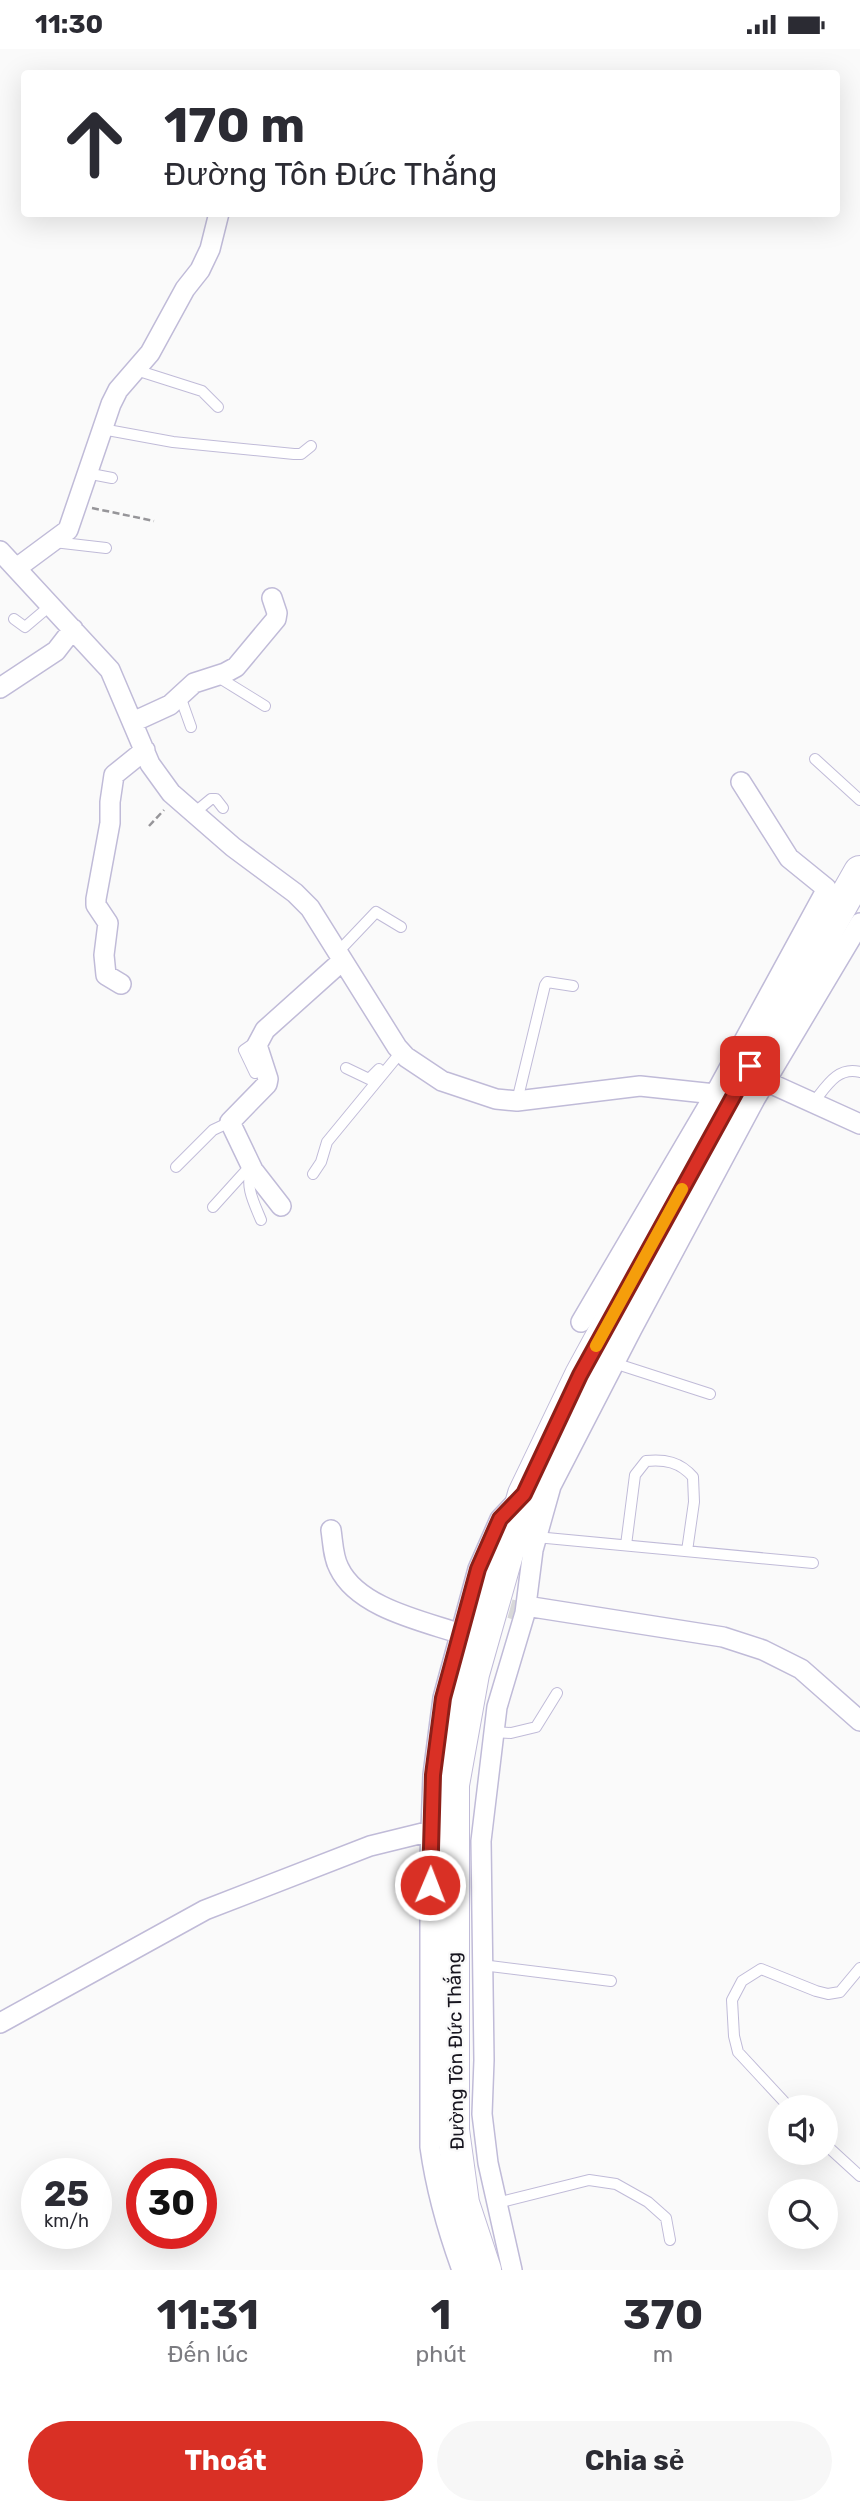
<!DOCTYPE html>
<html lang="vi">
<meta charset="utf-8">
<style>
:root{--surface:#fff;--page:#f7f7f7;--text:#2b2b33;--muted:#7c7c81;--accent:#d93025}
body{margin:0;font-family:Rubik,sans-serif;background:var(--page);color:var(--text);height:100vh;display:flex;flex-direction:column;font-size:26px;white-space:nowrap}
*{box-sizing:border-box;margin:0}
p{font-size:23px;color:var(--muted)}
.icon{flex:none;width:38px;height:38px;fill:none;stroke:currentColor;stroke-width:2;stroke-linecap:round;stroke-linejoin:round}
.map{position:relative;height:2221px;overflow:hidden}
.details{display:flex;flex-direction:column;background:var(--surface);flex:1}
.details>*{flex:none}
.banner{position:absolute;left:21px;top:21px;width:819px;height:147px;border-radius:7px;box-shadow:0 7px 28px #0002;background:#fff;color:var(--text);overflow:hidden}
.tools{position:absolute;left:768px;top:2046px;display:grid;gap:14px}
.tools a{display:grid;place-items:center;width:70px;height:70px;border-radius:50%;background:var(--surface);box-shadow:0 7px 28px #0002;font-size:35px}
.speed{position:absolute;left:21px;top:2109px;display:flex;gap:14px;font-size:35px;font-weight:700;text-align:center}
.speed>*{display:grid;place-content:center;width:91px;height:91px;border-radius:50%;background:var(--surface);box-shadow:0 7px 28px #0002;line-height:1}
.speed small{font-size:18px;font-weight:400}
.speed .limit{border:10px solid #d22;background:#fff;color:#111}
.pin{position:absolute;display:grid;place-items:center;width:60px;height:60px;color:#fff;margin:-30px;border-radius:14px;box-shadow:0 4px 10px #0006}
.me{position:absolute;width:77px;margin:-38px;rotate:1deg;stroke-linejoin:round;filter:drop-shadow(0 0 5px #0008)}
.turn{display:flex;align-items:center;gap:24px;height:147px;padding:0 28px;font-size:32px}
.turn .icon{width:91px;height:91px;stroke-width:2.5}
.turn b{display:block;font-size:49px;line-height:60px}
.eta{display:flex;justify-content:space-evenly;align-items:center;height:119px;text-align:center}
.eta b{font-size:42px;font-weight:700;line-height:49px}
.primary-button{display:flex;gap:14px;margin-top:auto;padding:14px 28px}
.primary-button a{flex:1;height:80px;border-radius:42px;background:var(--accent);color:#fff;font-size:28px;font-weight:700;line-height:80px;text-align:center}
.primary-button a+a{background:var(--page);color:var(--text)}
.status{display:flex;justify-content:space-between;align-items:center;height:49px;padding:0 35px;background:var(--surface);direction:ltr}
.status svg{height:19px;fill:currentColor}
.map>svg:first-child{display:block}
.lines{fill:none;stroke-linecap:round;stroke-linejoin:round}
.minor-tunnel{stroke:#d8d8d9;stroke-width:19;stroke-dasharray:19 10;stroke-linecap:butt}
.service-casing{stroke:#c0bbd8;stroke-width:12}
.minor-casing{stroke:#c0bbd8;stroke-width:22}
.trunk-casing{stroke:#c0bbd8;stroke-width:34}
.path{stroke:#969599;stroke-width:2.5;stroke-dasharray:7 3.5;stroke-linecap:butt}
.service{stroke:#fff;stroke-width:10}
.minor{stroke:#fff;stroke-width:19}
.trunk{stroke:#fff;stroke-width:32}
.route-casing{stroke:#8d1f18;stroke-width:18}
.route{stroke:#d93025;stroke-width:12}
.slow{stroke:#f59e0b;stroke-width:12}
.labels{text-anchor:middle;stroke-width:5;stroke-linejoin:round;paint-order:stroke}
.street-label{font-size:19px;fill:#17151f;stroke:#fafafa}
</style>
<div class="status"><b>11:30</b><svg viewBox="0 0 49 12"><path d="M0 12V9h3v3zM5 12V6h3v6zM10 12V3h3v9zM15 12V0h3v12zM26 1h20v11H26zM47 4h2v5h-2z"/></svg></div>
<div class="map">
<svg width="860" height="2221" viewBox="0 0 860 2221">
<rect width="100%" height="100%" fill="#fafafa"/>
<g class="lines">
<path class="minor-tunnel" d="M482,1552l33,9"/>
<g class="service-casing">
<path id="service" d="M136,321l66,21 16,16
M102,380l71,13 121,12h7l10,-8
M86,424l26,5
M54,493l52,6
M14,570l11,8 26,-22
M218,628l47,29
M180,647l11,31
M815,710l45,41
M194,764l17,-14h5l7,9
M337,904l39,-41 25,15
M346,1019l23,11 10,-10
M255,1024l-11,-23 13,-9
M517,1052l28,-116 2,-3 26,4
M813,1054c13,-16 24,-37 47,-31
M176,1118l37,-37 17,-8
M252,1121c-8,15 3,35 9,50
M313,1125l8,-12 6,-20 74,-90
M213,1158l38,-42
M614,1314l96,31
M536,1488l277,26
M626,1496l9,-70 11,-14c19,-2 34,1 47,16l1,25 -7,49
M493,1683l18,1 25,-6 21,-34
M482,1916l129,16
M789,2058l-51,-55 -4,-16 -2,-36 10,-19 19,-12 55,22 12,3 12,-2 20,-24
M826,2096l34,31
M497,2154l92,-23 27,4 32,18 18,16 4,22"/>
</g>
<g class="minor-casing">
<path id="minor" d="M0,502l110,119 40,94 21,29 62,54 62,46 15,15 87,139 9,10 36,24 54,18 21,2 123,-15 75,8
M18,518l50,-37 43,-126 7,-14 32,-37 35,-64 15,-19 10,-21 9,-36
M0,639l56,-37 17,-22
M133,673l37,-17 24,-22 31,-10 11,-6 40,-48 1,-6 -5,-15
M121,935l-15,-9 -2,-20 4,-32 -12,-18v-6l14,-76v-21l4,-27 31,-25
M765,1032l95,43
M281,1157l-28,-36 -23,-48 37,-38 1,-5 -11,-34 8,-15 77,-69
M581,1273l134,-228 109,-200 2,-6 -37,-30 -48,-76
M331,1481c2,13 2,27 8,38 19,40 84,53 122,66
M526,1557l197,31 40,13 38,19 59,52
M0,1974l205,-113 165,-64 61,-15
M462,2221c-15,-41 -26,-80 -32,-123v-289l3,-83 10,-77 35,-129 22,-50 17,-18
M512,2221l-24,-107 -6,-49 2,-54 -3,-219 16,-134 28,-94 8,-63 18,-64 81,-157 123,-230 105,-176"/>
</g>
<g class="trunk-casing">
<path id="trunk" d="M485,2221l-22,-67 -10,-73v-345l20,-111 51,-180 57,-119 155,-285 124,-218"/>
</g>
<path class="path" d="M92,459l62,13
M149,777l15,-16"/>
<use href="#service" class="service"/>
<use href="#minor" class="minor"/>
<use href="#trunk" class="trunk"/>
</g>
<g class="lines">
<g class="route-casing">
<path id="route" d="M430,1836l3,-110 10,-77 35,-129 22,-50 24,-25 56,-119 170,-309"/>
</g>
<use href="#route" class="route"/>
<path class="slow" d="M596,1297l86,-157"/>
</g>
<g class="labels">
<g class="street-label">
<text transform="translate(455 2002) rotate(-91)" y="7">Đường Tôn Đức Thắng</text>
</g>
</g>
</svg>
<div class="tools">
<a><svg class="icon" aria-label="sound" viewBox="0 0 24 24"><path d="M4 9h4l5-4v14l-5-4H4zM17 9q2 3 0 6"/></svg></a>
<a><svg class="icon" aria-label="search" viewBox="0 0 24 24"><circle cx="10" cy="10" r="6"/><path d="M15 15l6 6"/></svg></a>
</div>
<div class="speed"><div>25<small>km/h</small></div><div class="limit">30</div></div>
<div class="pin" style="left:750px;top:1017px;background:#d93025"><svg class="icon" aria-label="arrive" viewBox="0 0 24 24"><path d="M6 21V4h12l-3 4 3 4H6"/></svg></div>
<svg class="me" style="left:430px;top:1836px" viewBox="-20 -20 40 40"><circle r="17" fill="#d93025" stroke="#fff" stroke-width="3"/><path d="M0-11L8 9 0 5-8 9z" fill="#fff"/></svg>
<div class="banner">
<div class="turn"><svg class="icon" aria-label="ahead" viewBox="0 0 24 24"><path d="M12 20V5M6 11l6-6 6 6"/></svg><div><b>170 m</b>Đường Tôn Đức Thắng</div></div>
</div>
</div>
<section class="details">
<div class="eta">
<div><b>11:31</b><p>Đến lúc</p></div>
<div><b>1</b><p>phút</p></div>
<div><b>370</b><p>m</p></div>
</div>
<div class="primary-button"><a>Thoát</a><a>Chia sẻ</a></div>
</section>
